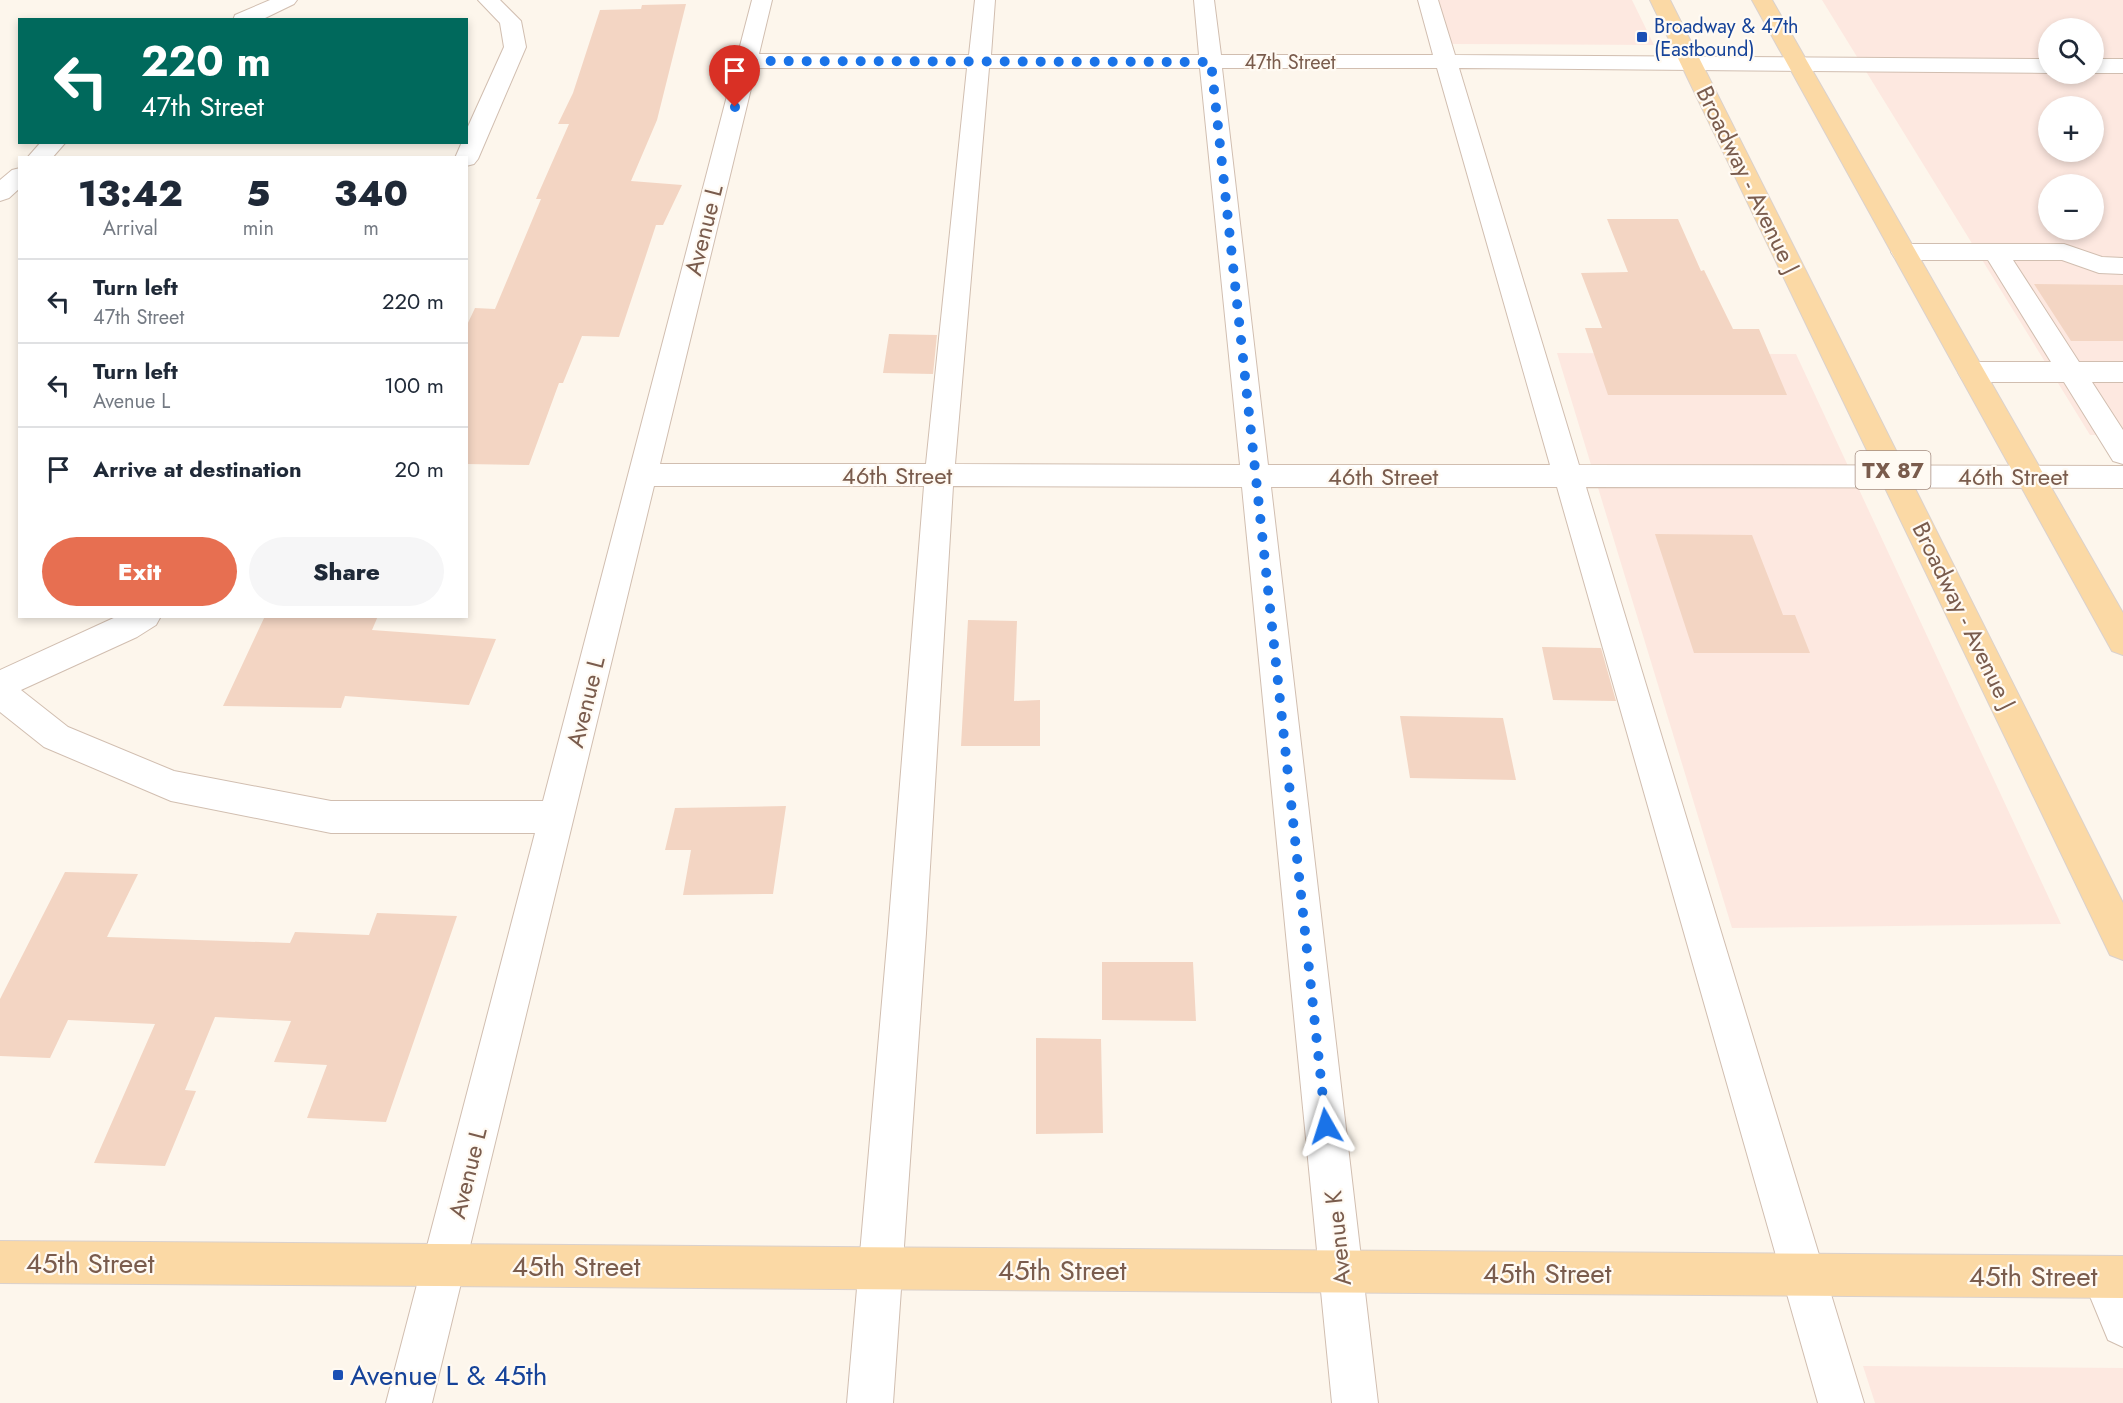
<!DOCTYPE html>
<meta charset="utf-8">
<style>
:root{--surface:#fff;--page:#f6f6f7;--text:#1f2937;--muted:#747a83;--line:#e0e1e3;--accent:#e76f51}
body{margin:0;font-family:Jost,sans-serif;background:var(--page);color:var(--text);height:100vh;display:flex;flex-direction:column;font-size:22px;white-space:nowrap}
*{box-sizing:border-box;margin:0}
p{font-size:20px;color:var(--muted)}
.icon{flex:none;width:33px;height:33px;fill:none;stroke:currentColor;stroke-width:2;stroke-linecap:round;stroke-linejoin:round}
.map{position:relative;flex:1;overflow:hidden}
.details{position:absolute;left:18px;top:156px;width:450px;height:462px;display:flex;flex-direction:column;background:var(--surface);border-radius:0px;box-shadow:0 3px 9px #0003}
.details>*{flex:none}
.guide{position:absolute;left:18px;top:18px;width:450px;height:126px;border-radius:0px;box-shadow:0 3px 9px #0003;background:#00695c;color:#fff;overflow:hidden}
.fabs{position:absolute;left:2038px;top:18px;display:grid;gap:12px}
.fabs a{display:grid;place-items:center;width:66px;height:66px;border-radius:50%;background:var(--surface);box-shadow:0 3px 9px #0003;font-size:30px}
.pin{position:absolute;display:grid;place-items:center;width:51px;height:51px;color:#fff;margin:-62px -26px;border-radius:50% 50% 50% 0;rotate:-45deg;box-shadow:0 0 6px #0007}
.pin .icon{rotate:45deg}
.me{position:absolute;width:66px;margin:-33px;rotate:354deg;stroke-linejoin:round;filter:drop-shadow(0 0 4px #0008)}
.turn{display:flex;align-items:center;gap:21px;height:126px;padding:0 24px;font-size:27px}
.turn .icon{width:78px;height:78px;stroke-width:2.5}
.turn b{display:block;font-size:42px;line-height:51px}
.eta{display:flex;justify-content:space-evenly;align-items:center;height:102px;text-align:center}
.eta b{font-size:36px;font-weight:800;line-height:42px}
.button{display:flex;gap:12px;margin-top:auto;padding:12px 24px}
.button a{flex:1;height:69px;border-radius:36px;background:var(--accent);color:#fff;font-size:24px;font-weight:800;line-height:69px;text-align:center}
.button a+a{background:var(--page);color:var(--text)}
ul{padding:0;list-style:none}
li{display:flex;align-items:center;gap:18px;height:84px;padding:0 24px;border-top:2px solid var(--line)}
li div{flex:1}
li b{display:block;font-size:22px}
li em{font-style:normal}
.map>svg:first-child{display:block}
.commercial{fill:#fde8e0;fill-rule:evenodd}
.building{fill:#f3d5c3}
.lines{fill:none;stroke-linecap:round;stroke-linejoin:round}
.minor-casing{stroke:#d1beb0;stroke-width:2}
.major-casing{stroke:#dad1cd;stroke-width:2}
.minor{fill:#fff;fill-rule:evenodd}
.major{fill:#fbd9a5;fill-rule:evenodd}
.route{stroke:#1a73e8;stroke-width:10;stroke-dasharray:0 18}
.transit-dot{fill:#1a4fb4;stroke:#fffaf3;stroke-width:2}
.labels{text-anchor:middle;stroke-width:4.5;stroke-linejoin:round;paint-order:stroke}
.far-transit-label{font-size:20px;fill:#164399;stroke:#fffaf3;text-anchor:start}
.far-street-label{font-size:20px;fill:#7a5c4d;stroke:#fffaf3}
.shield{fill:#fffaf3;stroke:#a28b7f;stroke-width:1.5}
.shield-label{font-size:22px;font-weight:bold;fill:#7a5c4d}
.street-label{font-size:24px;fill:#7a5c4d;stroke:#fffaf3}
.near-street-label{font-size:28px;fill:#7a5c4d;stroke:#fffaf3}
.near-transit-label{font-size:28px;fill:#164399;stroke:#fffaf3;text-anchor:start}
</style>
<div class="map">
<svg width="2123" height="1403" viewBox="0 0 2123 1403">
<rect width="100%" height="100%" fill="#fdf6ec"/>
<path class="commercial" d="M1437,0h195l22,45 -203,-1z
M1822,0h301v435h-33zM2049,28h45v46h-45zM2049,106h45v46h-45zM2049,184h45v46h-45z
M1557,353l239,1 265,570 -329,4z
M1863,1366l260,2v35h-248z"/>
<path class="building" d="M686,4l-29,116 -26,61 51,4 -19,40h-7l-37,112 -37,-1 -19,47h-4l-30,82 -63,-1v-137l9,-19 20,1 46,-110h-5l33,-75h-11l15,-31 27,-83 41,-1 1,-4z
M1607,219h71l23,52 3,-1 29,59h26l28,66h-179l-23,-67h17l-21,-55 47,-1z
M2034,284l89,1v56h-52z
M889,334l48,1 -4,39 -50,-1z
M1655,534l97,1 31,80h12l15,38h-116z
M265,616h113l-6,14 124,9 -27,66 -124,-9 -4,12 -118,-2z
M968,620l49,1 -3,80 26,-1v46h-79z
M1542,647l59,1 15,53 -63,-1z
M1400,716l103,2 13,62 -106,-2z
M786,806l-13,88 -90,1 8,-45h-26l10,-42z
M65,872l73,2 -31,63 183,6 5,-11 74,3 8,-22 80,3 -71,206 -79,-4 20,-53 -53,-3 17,-41 -76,-4 -30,73 11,1 -31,75 -71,-3 61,-139 -87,-4 -18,38 -50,-2v-57z
M1102,962h91l3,59 -94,-1z
M1036,1038l65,1 2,94 -67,1z"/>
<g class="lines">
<g class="minor-casing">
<path id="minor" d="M270,0h27l-3,4 -33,16h-28l2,-5z
M478,0h22l21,21 5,26 -48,112 -4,5 -8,2v-8h-11l7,-16h4v-11l38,-84 -4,-24z
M752,0h20l-13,54 210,1 6,-55h20l-4,55h208l-5,-55h20l7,55h212l-15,-55h20l17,55 594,4v14l-590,-5 120,397 544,1v22l-537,-1 278,916h-46l-261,-916h-286l107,916h-46l-90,-916 -289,-1 -27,447 -33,470h-46l41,-470 36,-447h-270l-222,917h-46l149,-570h-204l-160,-32 -127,-54 -44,-35v-42l118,-54h43l-5,9 -19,12 -116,53 47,37 106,44 157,30h212zM756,68h211l-41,396h-266zM989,68h211l40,397 -285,-1zM1222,68h215l113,397h-282z
M2094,59h29v14h-29z
M41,142h25l-14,16h-25z
M20,168v20l-11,10 -9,3v-21l12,-10z
M1904,244h160l38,13 21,1v16l-24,-1 -37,-13h-49l66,102h44v20h-31l31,48v34l-10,-3 -49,-79h-92l-10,-3 -4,-7 4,-7 10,-3h79l-63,-102h-84l-9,-2 -4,-6 4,-6z
M2103,1256l15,6 5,11v74l-15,-7 -26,-63 6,-15z"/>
</g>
<g class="major-casing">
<path id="major" d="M1650,0h20l453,903v57l-13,-5z
M1752,0h20l351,613v42l-11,-4z
M0,1241l2123,15v42l-2123,-15z"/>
</g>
<use href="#minor" class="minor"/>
<use href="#major" class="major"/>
</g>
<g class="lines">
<path class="route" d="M735,107l11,-46 465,1 115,1064"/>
</g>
<g class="transit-dot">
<rect x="1636" y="31" width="12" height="12" rx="3"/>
<rect x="332" y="1369" width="12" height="12" rx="3"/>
</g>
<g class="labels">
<g class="far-transit-label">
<text x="1654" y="33">Broadway &amp; 47th<tspan x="1654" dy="23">(Eastbound)</tspan></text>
</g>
<g class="far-street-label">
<text x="1290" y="69">47th Street</text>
</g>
<rect class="shield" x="1855.5" y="451" width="75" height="38" rx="4.5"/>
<g class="shield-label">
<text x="1893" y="478">TX 87</text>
</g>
<g class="street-label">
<text transform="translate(1748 180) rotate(64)" y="8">Broadway - Avenue J</text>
<text transform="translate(704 230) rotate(-76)" y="8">Avenue L</text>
<text x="897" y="484">46th Street</text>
<text x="1383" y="485">46th Street</text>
<text x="2013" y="485">46th Street</text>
<text transform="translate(1964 616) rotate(64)" y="8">Broadway - Avenue J</text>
<text transform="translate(586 702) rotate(-76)" y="8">Avenue L</text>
<text transform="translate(468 1173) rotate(-76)" y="8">Avenue L</text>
<text transform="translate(1338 1238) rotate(-96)" y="8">Avenue K</text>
</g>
<g class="near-street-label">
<text x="90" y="1273">45th Street</text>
<text x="576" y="1276">45th Street</text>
<text x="1062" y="1280">45th Street</text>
<text x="1547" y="1283">45th Street</text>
<text x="2033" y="1286">45th Street</text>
</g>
<g class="near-transit-label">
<text x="350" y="1385">Avenue L &amp; 45th</text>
</g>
</g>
</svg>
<div class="fabs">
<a><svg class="icon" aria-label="search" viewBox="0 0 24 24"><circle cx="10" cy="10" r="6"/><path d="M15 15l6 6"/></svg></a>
<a>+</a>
<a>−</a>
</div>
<div class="pin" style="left:735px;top:107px;background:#d93025"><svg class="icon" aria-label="arrive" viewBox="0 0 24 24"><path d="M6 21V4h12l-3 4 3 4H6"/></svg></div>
<svg class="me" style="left:1326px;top:1126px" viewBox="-20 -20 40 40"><path d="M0-17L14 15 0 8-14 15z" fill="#1a73e8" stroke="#fff" stroke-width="4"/></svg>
<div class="guide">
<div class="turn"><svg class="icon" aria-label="left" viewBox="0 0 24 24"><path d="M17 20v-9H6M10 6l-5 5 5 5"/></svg><div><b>220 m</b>47th Street</div></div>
</div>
<section class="details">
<div class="eta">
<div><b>13:42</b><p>Arrival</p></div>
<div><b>5</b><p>min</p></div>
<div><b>340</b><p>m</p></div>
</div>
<ul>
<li><svg class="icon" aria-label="left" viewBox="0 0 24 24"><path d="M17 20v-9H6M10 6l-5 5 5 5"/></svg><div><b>Turn left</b><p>47th Street</p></div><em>220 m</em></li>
<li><svg class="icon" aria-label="left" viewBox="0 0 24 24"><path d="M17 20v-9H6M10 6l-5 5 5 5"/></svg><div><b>Turn left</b><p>Avenue L</p></div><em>100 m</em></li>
<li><svg class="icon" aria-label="arrive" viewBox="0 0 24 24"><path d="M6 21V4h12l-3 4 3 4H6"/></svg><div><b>Arrive at destination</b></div><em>20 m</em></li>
</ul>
<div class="button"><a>Exit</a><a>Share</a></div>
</section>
</div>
